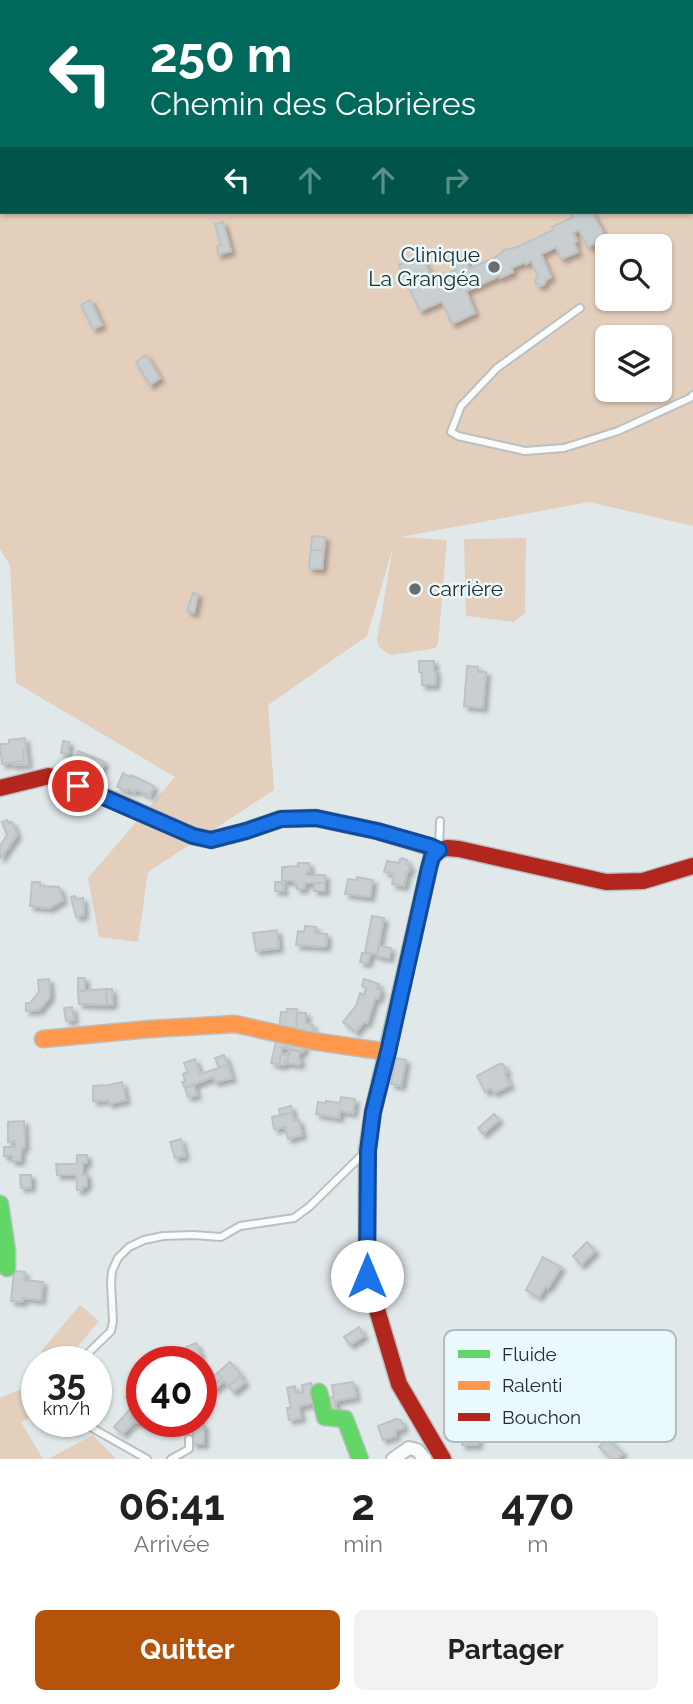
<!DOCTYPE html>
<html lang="fr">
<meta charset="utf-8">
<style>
:root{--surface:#fff;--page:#f2f2f2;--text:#222;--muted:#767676;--accent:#b45309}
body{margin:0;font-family:Raleway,sans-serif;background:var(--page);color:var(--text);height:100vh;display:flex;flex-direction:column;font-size:26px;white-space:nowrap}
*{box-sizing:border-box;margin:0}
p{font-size:23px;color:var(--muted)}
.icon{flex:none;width:38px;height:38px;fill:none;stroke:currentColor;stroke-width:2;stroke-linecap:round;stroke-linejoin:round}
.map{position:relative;height:1459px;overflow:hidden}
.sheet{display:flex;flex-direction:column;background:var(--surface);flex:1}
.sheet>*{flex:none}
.banner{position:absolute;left:0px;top:0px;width:693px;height:214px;box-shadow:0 2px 5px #0004;background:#00695c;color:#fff;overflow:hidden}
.fabs{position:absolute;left:595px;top:234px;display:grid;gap:14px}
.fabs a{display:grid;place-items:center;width:77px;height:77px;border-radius:10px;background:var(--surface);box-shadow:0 2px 5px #0004;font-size:35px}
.speed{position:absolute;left:21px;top:1346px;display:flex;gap:14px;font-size:35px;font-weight:700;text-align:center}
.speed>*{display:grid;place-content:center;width:91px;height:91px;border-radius:50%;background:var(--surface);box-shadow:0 2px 5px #0004;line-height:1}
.speed small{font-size:18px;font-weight:400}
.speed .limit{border:10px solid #d22;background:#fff;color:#111}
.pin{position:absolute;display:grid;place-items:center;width:60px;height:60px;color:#fff;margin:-30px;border:4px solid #fff;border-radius:50%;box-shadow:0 2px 7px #0007}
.me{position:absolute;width:77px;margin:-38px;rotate:0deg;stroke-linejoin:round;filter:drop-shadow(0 0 5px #0008)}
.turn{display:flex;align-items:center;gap:24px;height:147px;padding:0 35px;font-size:32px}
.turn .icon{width:91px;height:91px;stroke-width:2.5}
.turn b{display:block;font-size:49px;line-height:60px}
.lanes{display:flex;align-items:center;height:66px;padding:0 35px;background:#0003;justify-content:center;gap:35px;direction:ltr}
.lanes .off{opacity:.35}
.eta{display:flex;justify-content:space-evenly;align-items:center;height:119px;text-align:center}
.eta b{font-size:42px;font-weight:700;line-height:49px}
.cta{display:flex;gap:14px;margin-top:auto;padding:14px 35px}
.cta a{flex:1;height:80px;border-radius:10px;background:var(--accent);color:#fff;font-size:28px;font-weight:700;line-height:80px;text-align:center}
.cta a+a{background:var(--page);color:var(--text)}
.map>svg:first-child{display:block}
.green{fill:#e4cfbd;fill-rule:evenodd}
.building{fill:#c9cfd0;stroke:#bdc3c4;stroke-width:2;filter:url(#shadow)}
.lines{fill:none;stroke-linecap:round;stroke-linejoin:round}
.lane-casing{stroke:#bac0c1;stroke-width:10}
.street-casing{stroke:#bac0c1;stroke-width:16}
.fast-casing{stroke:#bac0c1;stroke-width:19}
.slow-casing{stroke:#bac0c1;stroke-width:19}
.jam-casing{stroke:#bac0c1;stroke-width:19}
.lane{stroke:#fafcfc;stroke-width:6}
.street{stroke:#fafcfc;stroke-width:12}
.fast{stroke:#63d668;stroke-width:16}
.slow{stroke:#ff974d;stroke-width:16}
.jam{stroke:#b3261e;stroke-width:16}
.route-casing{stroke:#114b97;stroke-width:18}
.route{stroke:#1a73e8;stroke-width:12}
.poi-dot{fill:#686e70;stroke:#eaf9fb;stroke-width:2.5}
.labels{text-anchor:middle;stroke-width:5;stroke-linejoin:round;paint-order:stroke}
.poi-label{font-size:21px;fill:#272d2e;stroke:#eaf9fb;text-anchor:end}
.key{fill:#eaf9fb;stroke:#b0bcbe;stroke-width:2}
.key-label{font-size:19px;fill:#272d2e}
</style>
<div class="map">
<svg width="693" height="1459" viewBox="0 0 693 1459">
<defs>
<filter id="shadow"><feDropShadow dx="4" dy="4" stdDeviation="2" flood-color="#0004"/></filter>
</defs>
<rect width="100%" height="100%" fill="#e0e8ea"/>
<path class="green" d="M181,0h512v526l-104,-24 -189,35 47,3 -9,104 -3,4 -4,1 -40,6 -12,-8 -2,-7 16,-93 -26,89 -99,69 6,85 -126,82 -10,70 -39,-5 -11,-59 87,-101 -159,-94 -6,-118 -10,-16v-394l2,-2v59h689v-210h-512zM607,247h53v52h-53zM607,338h53v52h-53z
M526,538l-1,75 -11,9 -48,-6 -2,-77z
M80,1305l19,16 -33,40h-13l-12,-10z
M37,1383v32l-16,7 22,37h-43v-61z
M93,1435l23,24h-68z"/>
<path class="building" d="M570,212h22l14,27 -18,8 -9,-17 -6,3 4,8 -3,2 4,9 -17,7 -5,-12 -15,7 10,23 -5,3 -2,5 -5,1 -4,-4 1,-4 2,-3 -7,-14 -5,3 -1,-2 -14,6 2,4 -13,6 -1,-2 -33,15 9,22 -23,11 -10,-23 -22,10 -21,-46 22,-10 12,25 23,-10 -5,-10 12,-5 7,14 24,-11 8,-5 1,-3 15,-3 35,-17 -1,-3 21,-10z
M223,222l8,29 -13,4 -1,-9 4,-1 -6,-21z
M90,300l12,25 -9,4 -12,-24z
M146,355l14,23 -10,7 -14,-23z
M312,536l13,1 -1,13h-13z
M311,550h13l-2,19 -13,-1z
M193,593l5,1 -4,19 -7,-2z
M419,661h15v11h2l-1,13h-13v-13h-3z
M467,666l11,1v5h8l-3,36 -19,-2z
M25,738l1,12h-3l1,11 -22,3 -2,-20h9v-4z
M63,741l6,1 -1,12 -7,-1z
M23,750h3l2,14 -16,1v-3l12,-1z
M78,751l27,11 -5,10 -5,-2 -3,6 -8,-3 2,-4 -12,-5z
M123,773l7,4 1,-2 23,11 -4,10 -14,-7 -1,3 -7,-3 -1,2 -10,-4z
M7,820l2,3 3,-1 5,13 -16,23 -1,-1v-11l7,-11 -5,-13z
M402,858l5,2 -1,4 4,1 -1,7h-2l-3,14 -12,-2 2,-10 -10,-2 3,-11 12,2 1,-4z
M298,863h11l1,9h-3v3h18v8h-20l-1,6h-7v-5h-3v-3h-12v-14l16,-1z
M357,877l16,3 -3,17 -25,-3 3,-15 9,1z
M32,882h8v4l19,1 4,13 -13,8 -20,-2z
M275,882h7l2,9h-9z
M314,883h11v8h-11z
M75,896l1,3 7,-1 1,17 -8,2 -5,-20z
M372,916l12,2 -7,36 -12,-2z
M305,926l11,1 -1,6 12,1 -1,13 -30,-2 2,-14 6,1z
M277,930l2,18 -23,3 -3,-18z
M379,946l12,2 -2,10 -12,-2z
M362,953l8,1 -2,9 -8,-1z
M78,978h7v13h-7z
M49,979l1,18 -11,13 -13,1v-8h4l9,-11 -1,-12z
M364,979l15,5 -2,5 4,1 -3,9 -3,-1 -8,25 -3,-1 -8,10 -13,-10 13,-16 4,-13 4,2 2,-7 -4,-2z
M106,989h6l1,15 -6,1z
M106,989l1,16 -28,-1 -1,-13z
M72,1007l2,13 -8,1 -2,-13z
M287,1009h10l-1,21h-17l2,-18h6z
M297,1013h9v10l7,2 -1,6 6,1 -1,5 -10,-1 1,-4 -12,-2z
M277,1037l11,3 -2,8 -4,-1 -3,18 -8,-2z
M288,1040l17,4 -2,8 -17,-4z
M290,1049l10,3 -2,7 3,1 -2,5 -12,-2z
M281,1054l8,1 -2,8 -2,-1 -1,3h-5z
M224,1055l4,10 -9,3 -4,-10z
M396,1058l10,2 -5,26 -10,-2z
M195,1059l5,15 28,-9 4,13 -17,4 -2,-5 -28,11 -3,-6 3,-1 -2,-7 5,-2 -4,-9z
M499,1064h4l4,8 -3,1 6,12 -16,8 -3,-5 -6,4 -8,-16z
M122,1082l4,18 -17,4v-4l-16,1v-15l16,-1z
M194,1085l3,10 -9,2 -3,-9z
M341,1097l14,2 -2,14 -13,-2 -1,7 -23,-4 2,-12 8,1v-2l14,2z
M291,1106l1,7 -12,2 -1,-6z
M292,1113l2,8 5,-1 3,15 -14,4 -3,-12 -11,2 -2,-12z
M494,1114l5,6 -16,14 -5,-6z
M24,1121l1,26 -3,1 -2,13h-8v-5h-8v-9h11v-6l-7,1v-20z
M181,1139l4,17 -10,2 -5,-16z
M77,1155h10v8h-4v12l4,-1v12l-4,1v3h-6l-1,-15h-19l-1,-11h21z
M20,1175h11v12l-10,1z
M587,1242l8,9 -14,14 -8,-9z
M543,1257l18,10 -13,21 -2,-2 -7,11 -13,-7z
M14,1271l11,1 -1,8 19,2 -2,18 -18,-2 -1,4 -11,-1z
M359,1327l5,9 -14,9 -6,-8z
M196,1343l5,13 -10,3 -5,-12z
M230,1362l11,13 -12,11 -5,-5 -10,9 -2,-3 10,-9 -5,-5z
M217,1373l5,5 -10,9 -8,-9 4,-4 3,3z
M240,1376l5,6 -12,10 -4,-6z
M353,1382l3,15 -21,4 2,13 -10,-1 -2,-15 9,-1 -2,-12z
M311,1383l4,20 -16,3 2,12 -12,2 -2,-12h4l-4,-20 8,-2 1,7 7,-1 -1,-7z
M132,1392l7,7 -5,6 -8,-8z
M139,1399l3,4v18h11l-20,2 -10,11 -9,-7z
M396,1419l5,1 3,8 -9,3 1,5 -13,4 -5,-14z
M162,1421h14v9l-13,1z
M193,1424h11v20h-11z
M478,1429v16h-16v-15z
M607,1438l16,15 -6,6h-5l-13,-12z"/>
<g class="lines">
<g class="lane-casing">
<path id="lane" d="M688,0l1,2
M691,7l2,3
M580,308l-83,60 -36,38 -10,26 7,4 67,15 39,-3 54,-17 72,-33 3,-3
M439,848l1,-27
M79,1362l32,-31 2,-10 -2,-38 1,-12 6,-13 11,-11 15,-7 19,-4 30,-1 28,2 19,-11 54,-8 15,-11 54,-53
M80,1421l67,38
M171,1459l18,-10v-10"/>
</g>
<g class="street-casing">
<path id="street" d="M43,2l3,-2
M0,32l2,-1
M393,1459l16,-11 8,2 8,9"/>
</g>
<g class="fast-casing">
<path id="fast" d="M0,1204l7,47v17
M367,1255v-104l6,-39 56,-244 3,-11 7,-7
M319,1392l6,25 20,2 15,40"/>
</g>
<g class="slow-casing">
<path id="slow" d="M43,1039l107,-10 85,-5 77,17 76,11"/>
</g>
<g class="jam-casing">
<path id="jam" d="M0,788l49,-12 64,24 80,36 18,4 35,-9 35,-12 35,-1 61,13 62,19
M439,850l8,-2 12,1 147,33 37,-1 50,-15
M367,1255v21l32,108 44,75"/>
</g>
<use href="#lane" class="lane"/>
<use href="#street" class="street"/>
<use href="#fast" class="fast"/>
<use href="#slow" class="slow"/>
<use href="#jam" class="jam"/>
</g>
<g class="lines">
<g class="route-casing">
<path id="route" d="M78,786l115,50 18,4 35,-9 35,-12 35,-1 61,13 53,15 9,4 -7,7 -3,11 -41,184 -15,60 -5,39 -1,125"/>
</g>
<use href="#route" class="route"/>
</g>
<g class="poi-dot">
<circle cx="494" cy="267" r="7"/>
<circle cx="415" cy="589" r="7"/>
</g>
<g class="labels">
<g class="poi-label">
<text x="480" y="262">Clinique<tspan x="480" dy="24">La Grangéa</tspan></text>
<text x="429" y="596" text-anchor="start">carrière</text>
</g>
</g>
<rect x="444" y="1330" width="232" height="112" rx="10" class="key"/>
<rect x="458" y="1350" width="32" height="8" fill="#63d668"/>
<rect x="458" y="1381" width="32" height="9" fill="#ff974d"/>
<rect x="458" y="1413" width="32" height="8" fill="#b3261e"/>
<g class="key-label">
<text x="502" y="1361">Fluide</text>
<text x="502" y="1392">Ralenti</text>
<text x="502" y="1424">Bouchon</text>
</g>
</svg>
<div class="fabs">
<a><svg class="icon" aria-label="search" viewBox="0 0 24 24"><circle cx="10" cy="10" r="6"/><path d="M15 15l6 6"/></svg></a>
<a><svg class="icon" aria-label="layers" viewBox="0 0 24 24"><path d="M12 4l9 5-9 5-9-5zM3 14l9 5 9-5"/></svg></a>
</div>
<div class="speed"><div>35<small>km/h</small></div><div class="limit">40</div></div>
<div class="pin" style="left:78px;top:786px;background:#d93025"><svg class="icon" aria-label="arrive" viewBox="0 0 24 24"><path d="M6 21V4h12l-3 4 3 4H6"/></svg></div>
<svg class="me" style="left:367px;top:1276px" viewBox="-20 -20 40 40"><circle r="19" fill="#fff"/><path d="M0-13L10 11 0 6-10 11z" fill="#1a73e8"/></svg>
<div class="banner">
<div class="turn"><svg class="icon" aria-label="left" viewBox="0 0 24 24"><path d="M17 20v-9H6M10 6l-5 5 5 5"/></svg><div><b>250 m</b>Chemin des Cabrières</div></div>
<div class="lanes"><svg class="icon" aria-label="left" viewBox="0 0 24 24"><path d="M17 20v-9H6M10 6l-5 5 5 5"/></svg><svg class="icon off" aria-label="ahead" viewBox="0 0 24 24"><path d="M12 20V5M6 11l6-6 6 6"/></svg><svg class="icon off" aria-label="ahead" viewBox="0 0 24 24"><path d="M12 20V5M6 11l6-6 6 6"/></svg><svg class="icon off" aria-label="right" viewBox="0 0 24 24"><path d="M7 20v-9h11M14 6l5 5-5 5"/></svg></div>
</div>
</div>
<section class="sheet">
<div class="eta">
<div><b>06:41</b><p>Arrivée</p></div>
<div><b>2</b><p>min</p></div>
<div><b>470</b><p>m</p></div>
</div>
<div class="cta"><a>Quitter</a><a>Partager</a></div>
</section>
